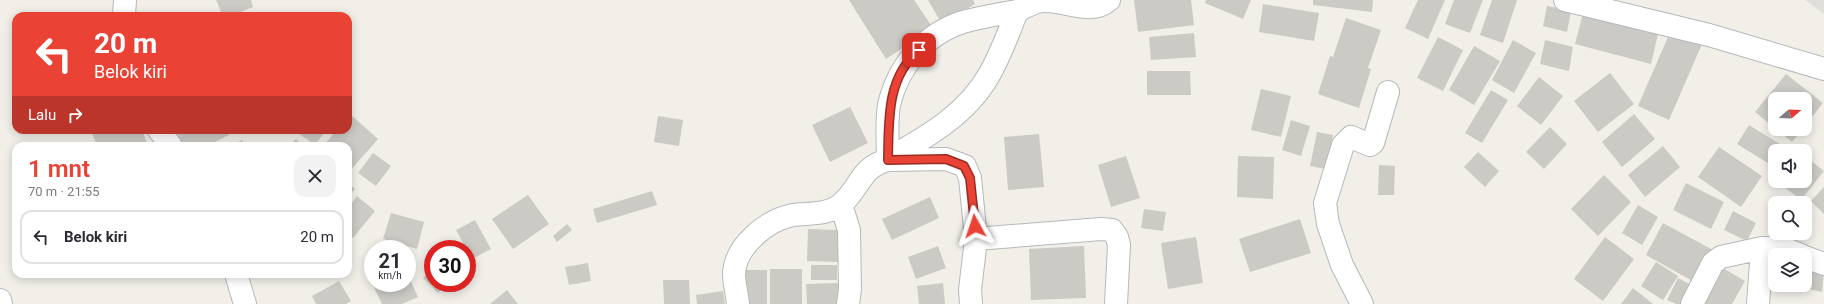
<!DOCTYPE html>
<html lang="id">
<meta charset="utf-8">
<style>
:root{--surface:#fff;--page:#f2f2f3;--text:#2b2b33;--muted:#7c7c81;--line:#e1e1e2;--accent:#ea4335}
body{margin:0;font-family:Roboto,sans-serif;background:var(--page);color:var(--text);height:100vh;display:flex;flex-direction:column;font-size:15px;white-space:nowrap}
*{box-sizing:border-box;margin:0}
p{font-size:13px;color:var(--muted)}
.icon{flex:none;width:22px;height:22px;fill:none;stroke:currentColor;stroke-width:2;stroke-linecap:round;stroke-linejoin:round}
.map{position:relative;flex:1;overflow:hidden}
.sheet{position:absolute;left:12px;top:142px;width:340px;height:136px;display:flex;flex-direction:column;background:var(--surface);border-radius:12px;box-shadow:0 2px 10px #0003}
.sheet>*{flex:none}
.guide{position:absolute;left:12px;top:12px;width:340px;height:122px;border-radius:12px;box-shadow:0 2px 10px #0003;background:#ea4335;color:#fff;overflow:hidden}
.needle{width:26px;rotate:71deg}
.controls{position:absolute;left:1768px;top:92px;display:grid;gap:8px}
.controls a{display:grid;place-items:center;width:44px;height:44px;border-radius:8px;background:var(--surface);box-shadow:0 2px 10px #0003;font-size:20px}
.speed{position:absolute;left:364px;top:240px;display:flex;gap:8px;font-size:20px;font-weight:700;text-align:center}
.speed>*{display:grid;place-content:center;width:52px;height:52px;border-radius:50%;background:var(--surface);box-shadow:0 2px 10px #0003;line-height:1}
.speed small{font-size:10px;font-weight:400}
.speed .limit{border:6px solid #d22;background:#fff;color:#111}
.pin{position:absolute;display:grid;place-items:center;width:34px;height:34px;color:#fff;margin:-17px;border-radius:8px;box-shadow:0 2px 6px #0006}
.me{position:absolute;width:44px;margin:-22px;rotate:355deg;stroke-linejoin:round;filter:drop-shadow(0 0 3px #0008)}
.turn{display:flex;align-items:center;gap:14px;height:84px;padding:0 16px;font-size:18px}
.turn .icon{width:52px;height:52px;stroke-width:2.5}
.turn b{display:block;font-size:28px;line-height:34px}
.then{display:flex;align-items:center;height:38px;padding:0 16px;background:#0003;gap:8px;font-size:15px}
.round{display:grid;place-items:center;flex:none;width:42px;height:42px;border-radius:12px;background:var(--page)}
.overview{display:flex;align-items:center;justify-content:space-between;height:68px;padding:0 16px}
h1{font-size:24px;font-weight:600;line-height:30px;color:var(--accent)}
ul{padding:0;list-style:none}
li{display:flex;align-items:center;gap:12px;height:54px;margin:0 8px 6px;padding:0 8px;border:2px solid var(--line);border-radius:12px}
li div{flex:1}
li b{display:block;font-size:15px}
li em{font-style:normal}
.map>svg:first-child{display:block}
.industrial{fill:#e0deda}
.building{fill:#cccac5}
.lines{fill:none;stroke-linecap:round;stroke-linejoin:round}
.street-casing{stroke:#b5b8bc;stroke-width:24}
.street{stroke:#fff;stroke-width:22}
.route-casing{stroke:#982c22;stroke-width:10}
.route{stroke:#ea4335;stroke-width:7}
</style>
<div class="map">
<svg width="1824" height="304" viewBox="0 0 1824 304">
<rect width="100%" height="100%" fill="#f1efe8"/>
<path class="industrial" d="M1805,0h19v14z"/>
<path class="building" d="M216,0h35l2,7 -23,9h-7z
M849,0h65l19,28 -47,31z
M928,0h45l2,4 -33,20z
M1134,0h57l3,25 -56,7z
M1206,0h45l-8,19 -38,-16z
M1313,0h60l-1,12 -59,-7z
M1418,0h27l-17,39 -23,-11z
M1454,0h29l-13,33 -25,-9z
M1492,0h25l-14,43 -23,-8z
M1263,4l56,9 -5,28 -55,-9z
M1547,6l24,5 -4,21 -24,-6z
M1583,13l75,21 -7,30 -76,-20z
M1346,18l35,12 -13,38 3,1 -12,39 -41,-14 12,-38 3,1z
M1671,30l31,14 -33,76 -31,-14z
M1194,33l2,24 -45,3 -2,-23z
M1438,37l25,13 -20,41 -26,-13z
M1513,40l23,13 -22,40 -22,-13z
M1545,40l28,7 -4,24 -29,-7z
M1474,46l26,15 -26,44 -25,-15z
M1147,71h43l1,24h-44z
M1610,73l24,31 -36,28 -24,-31z
M1786,74l37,29 -18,23v-27h-30v29l-20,-16z
M1539,77l24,19 -22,29 -24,-19z
M1261,89l30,7 -10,41 -30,-7z
M1491,90l17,10 -26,43 -17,-10z
M850,107l18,36 -38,19 -18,-37z
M350,114l28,25 -29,33 -1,-26h-25l14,-16h11v-13z
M1634,114l21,25 -33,28 -20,-25z
M658,116l25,4 -4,26 -25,-4z
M1291,120l19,6 -9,30 -19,-6z
M1749,125l34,21 -4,5h-4v7l-4,7 -34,-21z
M1550,127l17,17 -23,25 -18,-17z
M1776,129h27l-11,13z
M91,130h51l6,16h-51z
M176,130h50l3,5 -22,11h-23z
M301,130h25l-11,15 -17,-12z
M1317,132l16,3 -7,34 -16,-3z
M1039,134l5,53 -36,3 -4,-53z
M296,139l7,7h-14z
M242,140l4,6h-15z
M1663,146l17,21 -35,30 -17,-22z
M1719,147l43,29 -21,31 -43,-30z
M1478,152l21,19 -14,16 -21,-20z
M373,153l18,13 -15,20 -18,-13z
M1126,156l14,42 -29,9 -13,-42z
M1238,156l36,1 -1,42 -36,-2z
M1806,157l18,14 -23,29 -18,-14 5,-5h17z
M1379,165l16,1 -1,29h-16z
M1604,175l27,27 -33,34 -27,-27z
M348,182l7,7 -7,7z
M1686,183l38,19 -13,27 -38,-19z
M1824,187v27l-13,-13z
M652,191l5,14 -60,18 -4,-14z
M528,195l21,29 -36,25 -21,-30z
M357,196l18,15 -22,27 -5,-4v-26z
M930,197l9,21 -47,22 -10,-21z
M1638,205l20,12 -16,28 -20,-12z
M1144,209l22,3 -3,19 -22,-3z
M1733,211l23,12 -9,18 -23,-11z
M391,213l33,9 -7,27 -34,-10z
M1300,219l11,34 -61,19 -11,-33z
M475,220l16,29 -19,10 -16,-29z
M1663,223l50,27 -17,33 -50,-28z
M567,224l5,6 -15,12 -4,-6z
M808,229l32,1 -2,32 -31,-1z
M1196,237l7,46 -35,6 -7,-46z
M1605,237l29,22 -31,42 -29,-22z
M938,246l8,22 -30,11 -8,-22z
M1084,246l2,52 -55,2 -2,-51z
M1656,262l22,14 -15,24 -22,-14z
M588,263l3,18 -22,4 -4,-18z
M811,265h26v15h-26z
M1805,265l19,5 -2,22 -26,-6 9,-1z
M1723,268l22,13 -13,23h-29z
M433,269v14h16l-11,10 -15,-15z
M770,269h32v35h-32z
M738,270h29v34h-29z
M407,273l11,24 -16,7h-20l-10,-21h35z
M1678,278l17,9 -8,17h-11l-9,-4z
M663,280h26l1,24h-26z
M339,281l12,20 -5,3h-30l-4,-8z
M838,283v21h-31l-1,-20z
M943,283l2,21h-26l-2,-18z
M1633,288l20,16h-32z
M507,290l11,14h-28z
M723,291l2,13h-28l-1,-9z"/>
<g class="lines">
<g class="street-casing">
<path id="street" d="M1565,0l144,35 115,34
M124,16l1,-16
M159,130l12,16
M890,158c38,-22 77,-44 99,-83 12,-21 20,-43 28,-64 9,-4 18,-10 27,-10 21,-1 47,15 65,-1
M888,160c0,-17 -2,-38 1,-55 9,-39 36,-71 74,-83 18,-5 37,-8 54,-11
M841,205l8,25 1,59 -2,15
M976,239l125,-10 11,1 5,7 2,8 -3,59
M1805,257l19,7
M236,274l9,30
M0,300l1,4
M738,304c-1,-10 -4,-21 -4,-30 1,-28 33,-54 59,-59 16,-2 34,0 47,-10 20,-15 19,-38 48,-45l58,-1 19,7 5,12 6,61 -6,51 1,14
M1362,304l-20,-39 -14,-41 -3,-21 18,-58 8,-8 19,8 3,-2 15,-51
M1692,304l21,-41 8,-6 41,-9
M1758,304l4,-56h21l18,7"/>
</g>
<use href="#street" class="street"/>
</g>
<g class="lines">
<g class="route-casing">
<path id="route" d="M919,50c-33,28 -30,71 -31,110l58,-1 18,7 6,12 5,48"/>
</g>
<use href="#route" class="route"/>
</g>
</svg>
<div class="controls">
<a><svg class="needle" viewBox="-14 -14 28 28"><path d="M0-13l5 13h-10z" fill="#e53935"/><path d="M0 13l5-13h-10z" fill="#7c7c81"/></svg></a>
<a><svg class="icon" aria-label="sound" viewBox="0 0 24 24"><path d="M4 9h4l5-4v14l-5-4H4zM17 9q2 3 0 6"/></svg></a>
<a><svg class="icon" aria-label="search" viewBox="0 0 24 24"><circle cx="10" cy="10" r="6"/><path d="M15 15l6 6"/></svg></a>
<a><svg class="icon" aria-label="layers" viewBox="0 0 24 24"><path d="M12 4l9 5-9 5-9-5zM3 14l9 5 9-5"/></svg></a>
</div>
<div class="speed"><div>21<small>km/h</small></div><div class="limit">30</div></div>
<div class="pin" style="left:919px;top:50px;background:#d93025"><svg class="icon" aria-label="arrive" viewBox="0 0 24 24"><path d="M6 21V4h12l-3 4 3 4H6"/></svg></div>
<svg class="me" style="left:975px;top:226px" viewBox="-20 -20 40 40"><path d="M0-17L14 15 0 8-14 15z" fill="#ea4335" stroke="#fff" stroke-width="4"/></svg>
<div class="guide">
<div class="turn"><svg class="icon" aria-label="left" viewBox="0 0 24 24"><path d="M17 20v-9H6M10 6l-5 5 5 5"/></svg><div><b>20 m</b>Belok kiri</div></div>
<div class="then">Lalu<svg class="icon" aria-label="right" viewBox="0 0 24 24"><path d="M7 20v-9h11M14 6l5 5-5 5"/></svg></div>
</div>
<section class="sheet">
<div class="overview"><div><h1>1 mnt</h1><p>70 m · 21:55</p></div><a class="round"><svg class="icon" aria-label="close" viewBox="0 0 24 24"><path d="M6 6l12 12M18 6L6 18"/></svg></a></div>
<ul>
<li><svg class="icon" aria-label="left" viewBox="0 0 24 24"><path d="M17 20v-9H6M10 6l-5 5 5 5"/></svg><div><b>Belok kiri</b></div><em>20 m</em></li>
</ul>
</section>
</div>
